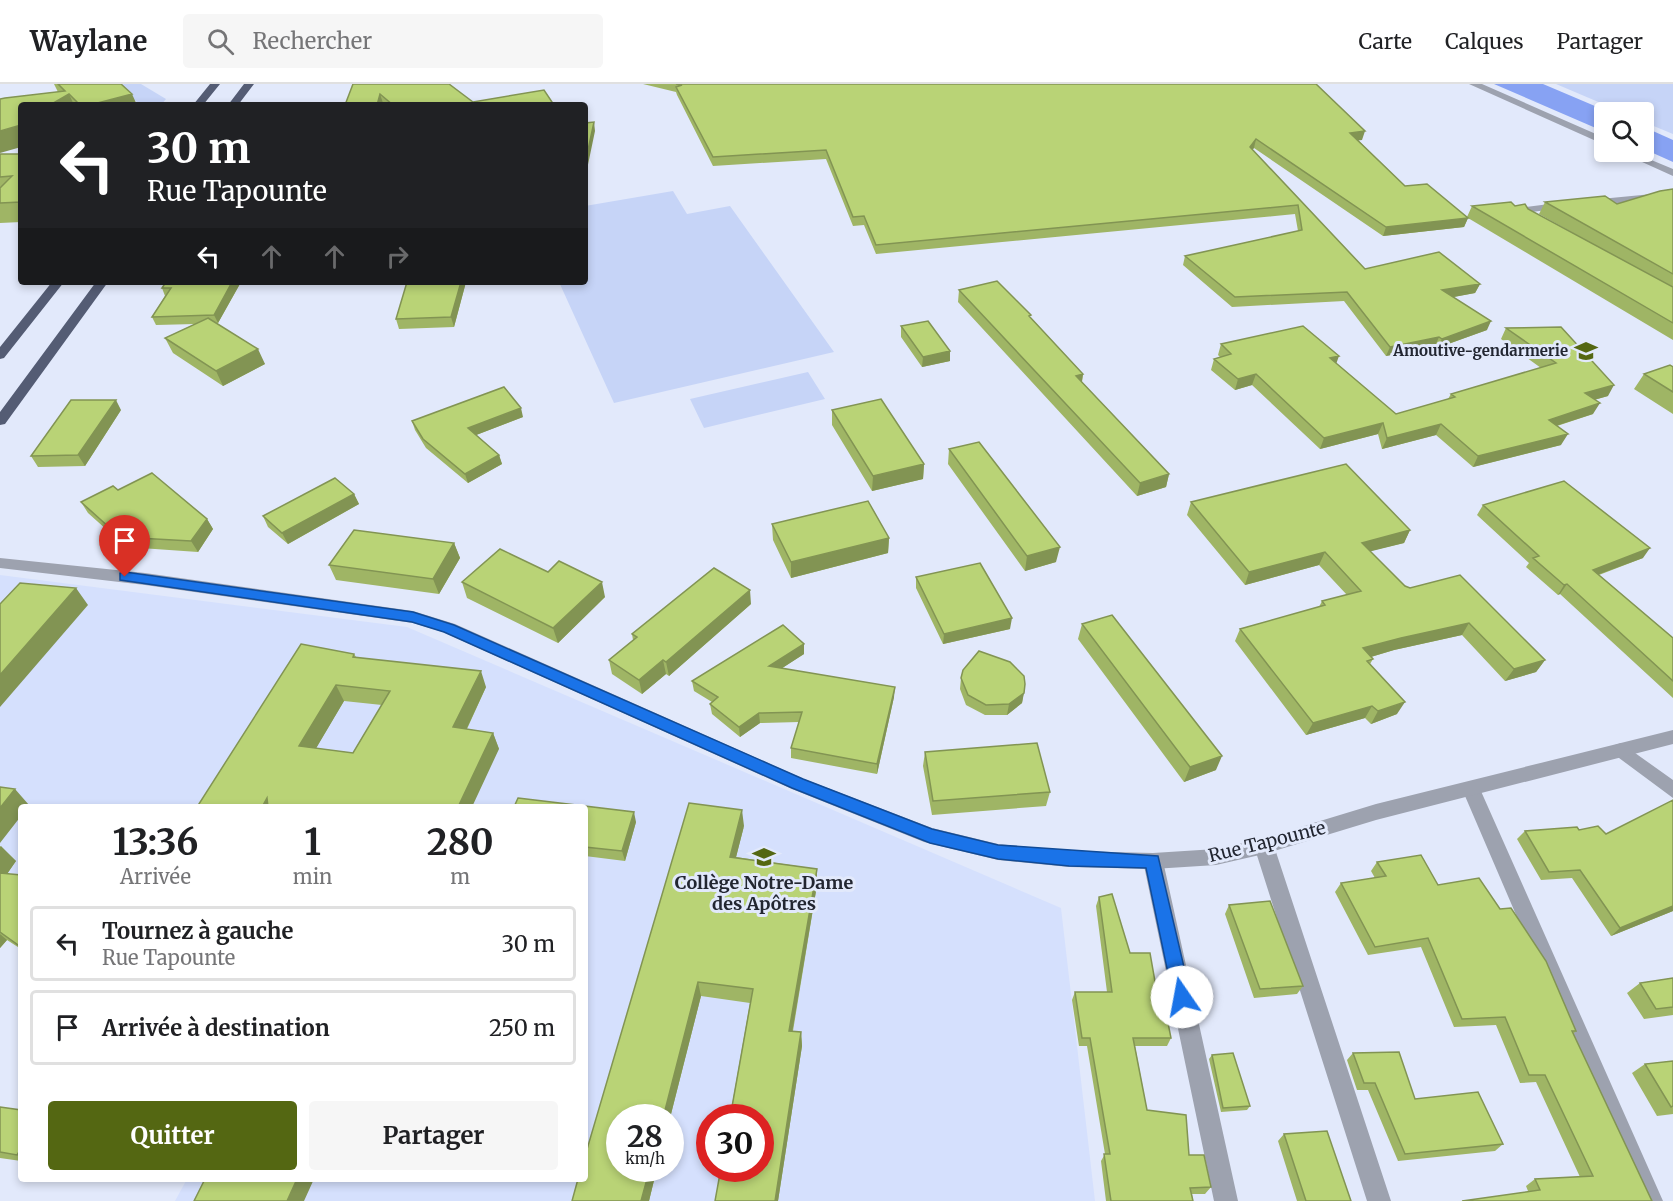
<!DOCTYPE html>
<html lang="fr">
<meta charset="utf-8">
<style>
:root{--surface:#fff;--page:#f6f6f6;--text:#202124;--muted:#757577;--line:#e0e0e0;--accent:#546712}
body{margin:0;font-family:Merriweather,serif;background:var(--page);color:var(--text);height:100vh;display:flex;flex-direction:column;font-size:22px;white-space:nowrap}
*{box-sizing:border-box;margin:0}
p{font-size:20px;color:var(--muted)}
.icon{flex:none;width:33px;height:33px;fill:none;stroke:currentColor;stroke-width:2;stroke-linecap:round;stroke-linejoin:round}
.map{position:relative;flex:1;overflow:hidden}
.panel{position:absolute;left:18px;top:720px;width:570px;height:378px;display:flex;flex-direction:column;background:var(--surface);border-radius:6px;box-shadow:0 3px 9px #0003}
.panel>*{flex:none}
.banner{position:absolute;left:18px;top:18px;width:570px;height:183px;border-radius:6px;box-shadow:0 3px 9px #0003;background:#202124;color:#fff;overflow:hidden}
.fabs{position:absolute;left:1594px;top:18px;display:grid;gap:12px}
.fabs a{display:grid;place-items:center;width:60px;height:60px;border-radius:6px;background:var(--surface);box-shadow:0 3px 9px #0003;font-size:30px}
.speed{position:absolute;left:606px;top:1020px;display:flex;gap:12px;font-size:30px;font-weight:700;text-align:center}
.speed>*{display:grid;place-content:center;width:78px;height:78px;border-radius:50%;background:var(--surface);box-shadow:0 3px 9px #0003;line-height:1}
.speed small{font-size:15px;font-weight:400}
.speed .limit{border:9px solid #d22;background:#fff;color:#111}
.pin{position:absolute;display:grid;place-items:center;width:51px;height:51px;color:#fff;margin:-62px -26px;border-radius:50% 50% 50% 0;rotate:-45deg;box-shadow:0 0 6px #0007}
.pin .icon{rotate:45deg}
.me{position:absolute;width:66px;margin:-33px;rotate:348deg;stroke-linejoin:round;filter:drop-shadow(0 0 4px #0008)}
.turn{display:flex;align-items:center;gap:21px;height:126px;padding:0 30px;font-size:27px}
.turn .icon{width:78px;height:78px;stroke-width:2.5}
.turn b{display:block;font-size:42px;line-height:51px}
.lanes{display:flex;align-items:center;height:57px;padding:0 30px;background:#0003;justify-content:center;gap:30px;direction:ltr}
.lanes .off{opacity:.35}
.eta{display:flex;justify-content:space-evenly;align-items:center;height:102px;text-align:center}
.eta b{font-size:36px;font-weight:700;line-height:42px}
.action{display:flex;gap:12px;margin-top:auto;padding:12px 30px}
.action a{flex:1;height:69px;border-radius:6px;background:var(--accent);color:#fff;font-size:24px;font-weight:700;line-height:69px;text-align:center}
.action a+a{background:var(--page);color:var(--text)}
ul{padding:0;list-style:none}
li{display:flex;align-items:center;gap:18px;height:75px;margin:0 12px 9px;padding:0 18px;border:3px solid var(--line);border-radius:6px}
li div{flex:1}
li b{display:block;font-size:22px}
li em{font-style:normal}
header{display:flex;align-items:center;gap:36px;box-sizing:border-box;height:84px;padding:0 30px;background:var(--surface);border-bottom:2px solid var(--line)}
header strong{font-size:28px}
nav{display:flex;gap:33px;margin-inline-start:auto;font-size:21px}
.search{width:420px;height:54px;background:var(--page);display:flex;align-items:center;gap:15px;box-sizing:border-box;padding:0 21px;border-radius:6px;color:var(--muted);font-size:22px}
.map>svg:first-child{display:block}
.built{fill:#d5e0fd;fill-rule:evenodd}
.green{fill:#c6d4f7}
.water{fill:#87a2f3}
.lines{fill:none;stroke-linecap:round;stroke-linejoin:round}
.minor{fill:#9da2af;fill-rule:evenodd}
.tertiary{fill:#9da2af;fill-rule:evenodd}
.trunk{fill:#545c74;fill-rule:evenodd}
.wall{fill:#9fb565;fill-rule:evenodd}
.shaded-wall{fill:#829453}
.building{fill:#b9d376;stroke:#829453;stroke-width:1.5;fill-rule:evenodd}
.route{fill:#1a73e8;stroke:#114b97;stroke-width:1.5}
.labels{text-anchor:middle;stroke-width:6;stroke-linejoin:round;paint-order:stroke}
.far-poi-label{font-size:15px;font-weight:bold;fill:#222631;stroke:#e2e9fb;text-anchor:end}
.street-label{font-size:18px;fill:#222631;stroke:#e2e9fb}
.poi-label{font-size:18px;font-weight:bold;fill:#222631;stroke:#e2e9fb}
</style>
<header>
<strong>Waylane</strong>
<div class="search"><svg class="icon" aria-label="search" viewBox="0 0 24 24"><circle cx="10" cy="10" r="6"/><path d="M15 15l6 6"/></svg>Rechercher</div>
<nav><a>Carte</a><a>Calques</a><a>Partager</a></nav>
</header>
<div class="map">
<svg width="1673" height="1117" viewBox="0 0 1673 1117">
<rect width="100%" height="100%" fill="#e2e9fb"/>
<path class="built" d="M0,491l407,52 654,281 34,293h-920l12,-22h398v-372h-564v129l-21,-3zM620,1034h50v50h-50zM710,1034h50v50h-50z"/>
<path class="green" d="M113,0h28l25,15 -5,6h-20z
M1556,0h117v50l-29,-12v-10h-22z
M673,107l14,23 43,-8 104,146 -220,51 -55,-121h26v-76z
M808,288l17,27 -121,29 -14,-29z"/>
<path class="water" d="M1494,0h49l66,28h-4v20z
M1644,43l29,13v22l-29,-13z"/>
<g class="lines">
<path class="minor" d="M1673,108v6l-83,8 -5,-3 5,-3z
M1565,118l4,1v4l-37,5 12,10 -5,3 -15,-7 -3,-8 5,-3z
M1621,659l52,37v18l-58,-43 -3,-5 3,-5z
M1471,697l7,3 2,5 183,412h-24l-177,-412 2,-5z
M1264,754l7,2 3,6 117,355h-24l-113,-355 3,-6z
M1153,769l7,2 3,6 75,340h-24l-71,-340 3,-6z"/>
<path class="tertiary" d="M1469,0h13l123,54v7z
M1620,68h12l41,17v7z
M0,474l145,15 268,38 42,13 349,155 128,49 66,16 71,7 84,2 63,-4 48,-11 112,-34 297,-74v14l-297,76 -112,34 -48,11 -63,4 -84,-2 -71,-7 -74,-18 -132,-53 -349,-157 -30,-9 -268,-38 -145,-17z"/>
<path class="trunk" d="M210,0h10l-17,21h-10z
M244,0h10l-16,21h-10z
M52,198h12l-60,76 -4,1v-12z
M96,198h12l-103,142 -5,1v-13z"/>
</g>
<path class="wall" d="M54,0h67l16,21h-116l37,-13z
M353,0l120,18 81,3h-169l-2,-2 -1,2h-37z
M643,0h673l46,56h-4l47,46 62,31 5,-11h43l13,3 56,30 -45,-25 6,-12 72,2 56,-15v151l-205,-122 -4,9 -81,9 -129,-88 -2,2 113,119 115,15 -5,9 -22,4 34,33 -50,18 -2,-2 -49,10 -42,-55 -112,6 -49,-42 2,-9 113,-25 -3,-17 -419,40 -12,-29 -11,1 -27,-67 -113,7 -36,-71 -1,-3z
M0,70h21v68l-21,1z
M161,198h80l-23,41h-1l48,41 -42,22 -50,-33 -8,-15 30,-14 -39,1 -4,-8 13,-21 -3,-8 3,-5h-3z
M466,198l-12,45 -55,2 -3,-10z
M959,206l72,28 52,56 -1,8 87,92 -3,13 -29,9 -179,-194z
M901,242l49,25v10l-28,6 -21,-30z
M1506,244l102,68 -14,4 -1,14 -36,12 4,19 -88,22 -37,-32 -54,14 -4,-15 -58,15 -68,-64 -17,5 -24,-20 3,-11 6,-2 -2,-2 3,-11 115,19 60,51 52,-15 3,-5 90,-26 -40,-29z
M1673,283v47l-39,-25 10,-15z
M121,326l-36,56 -47,1 -7,-11z
M832,326l92,54 -1,15 -51,12 -40,-66z
M523,333l-47,18 23,20 3,9 -34,19 -42,-35 -11,-18 -3,-9z
M949,365l107,113 -31,9 -77,-107z
M354,410l5,10 -71,40 -20,-17 -5,-11z
M81,418l126,17 6,10 -15,23 -72,-5 -38,-34z
M1191,418l219,28 -6,13 -34,8 35,35 140,74 -9,12 -31,9 -43,-46 -68,15 -23,7 2,2 -3,5 27,50 -26,10 -6,-6 -59,17 -71,-94 5,-12 79,-22 3,-6 25,-6 -28,-30 -74,20 -58,-70z
M1483,421l160,53 -44,17 74,63v60l-113,-104 -2,1 -32,-28 3,-4 -52,-48z
M772,440l117,14 -1,15 -97,25 -18,-38z
M454,459l6,15 -21,36 -103,-14 -7,-15z
M548,488l57,25 -47,46 -91,-45 -5,-16z
M916,493l94,52 -67,15 -27,-56z
M751,520l-82,72 -3,-2 -24,20 -30,-20 -3,-14 24,-20 -1,-6z
M1082,540l134,146 -32,12 -106,-143z
M804,560v10l-22,14 112,29 -17,77 -86,-16v-10l8,-26 -39,1 -20,14 -28,-23 -2,-10 2,-2 -18,-11 -2,-10z
M354,570l2,3 130,30 -19,42 26,4 6,16 -302,58zM344,617l38,4 -29,48 -37,-5z
M961,594l64,6 -3,19 -15,12h-22l-19,-10 -6,-16z
M925,668l125,40 -4,14 -114,9 -9,-49z
M585,723l51,15 -11,39 -40,-5z
M744,742l-8,31 81,12v16l-24,146 8,1 1,14 -24,155h-63l35,-198 -49,-7 -31,122h-50v50h37l-8,33h-77z
M1579,746l94,81 -62,25 -39,-58 -31,2 -24,-41 8,-8z
M0,762l16,15 -9,13 14,1v74l-14,-9 -7,8z
M1377,778l61,23 138,146 -3,3 79,167 -124,-10 -2,-5 9,-7 45,-2 -44,-95 -16,1 -24,-58 -42,2 -33,-80 -53,8 -33,-63 6,-9 34,-5 -4,-7z
M1099,813l31,56 27,40 14,45 -4,8h-32l12,64 42,45 22,32 -6,7h-13l1,7h-87l-5,-40 4,-7 -18,-108h-8l-7,-46 3,-8h32l-11,-86z
M1229,821l74,81 -6,8 -43,4 -29,-84z
M1673,894v37l-29,4 -17,-26 13,-10z
M1353,969l62,46 88,45 -8,7 -97,10 -30,-71h-11l-10,-30z
M1212,971l38,51 -3,4 -26,2 -12,-53z
M1673,977v53l-16,2 -25,-43 13,-9z
M0,1023l21,3v51l-21,-3z
M1284,1050l67,67h-54l-19,-60z"/>
<path class="shaded-wall" d="M69,10l5,11h-24z
M132,10l5,11h-47z
M380,10l3,9 -1,2h-5z
M594,38l1,9 -10,48v-15z
M21,41v22l-21,6v-22z
M1365,47l-3,9 -15,2 3,-9z
M1256,55l-2,9 -7,7 3,-8z
M1468,134l-4,9 -81,9 3,-9z
M232,198h9l-23,41 -4,-8z
M461,198h5l-12,45 -3,-10z
M1480,200l-5,9 -37,7 4,-10z
M1491,237l-4,9 -50,18 5,-9z
M1439,253l-4,9 -49,10 4,-9z
M258,265l7,15 -42,22 -7,-15z
M950,267v10l-28,6 1,-10z
M1339,272l-4,11 -5,-9z
M1083,290l-2,13 -5,-11z
M1256,290l-4,11 -17,5 3,-11z
M1614,301l-6,11 -29,8 6,-11z
M116,316l5,10 -36,56 -7,-11z
M1600,319l-7,11 -50,16 6,-10z
M521,324l2,9 -52,20 -3,-9z
M1383,339l-5,11 -58,15 4,-11z
M1441,340l-5,11 -54,14 5,-11z
M1568,350l-7,11 -88,22 5,-11z
M499,371l3,9 -34,19 -3,-9z
M924,380l-1,15 -51,12 1,-15z
M1169,390l-3,13 -29,9 3,-13z
M354,410l5,10 -71,40 -6,-11z
M207,435l6,10 -15,23 -7,-11z
M1410,446l-6,13 -48,12 6,-12z
M889,454l-1,15 -97,25v-16z
M454,459l6,15 -21,36 -6,-15z
M1060,463l-4,15 -31,9 2,-15z
M1650,464l-7,10 -57,21 7,-9z
M1325,468l-6,13 -74,20 4,-13z
M602,498l3,15 -47,46 -5,-15z
M1567,500l-7,10 -2,1 6,-10z
M76,504l12,17 -88,102v-32z
M750,506l1,14 -82,72 -3,-14z
M1012,534l-2,11 -67,15 1,-10z
M1469,539l-7,12 -68,15 -37,11 6,-13 38,-10z
M804,560v10l-34,22 -1,-10z
M663,576l3,14 -24,20 -3,-14z
M1545,576l-9,12 -31,9 9,-12z
M481,587l5,16 -26,56 -7,-16z
M336,601l8,16 -36,61 -9,-16z
M895,603l-1,10 -17,77v-10z
M1024,609l-2,10 -15,12 2,-11z
M1405,618l-8,12 -26,10 7,-13z
M1372,622l-7,12 -59,17 7,-12z
M759,629l1,10 -20,14 -1,-10z
M493,649l6,16 -27,58h-14z
M1222,672l-6,14 -32,12 6,-15z
M15,705l14,16 -1,2h-7v9l-21,27v-35z
M267,714l6,9h-11z
M742,726l2,16 -12,47 -2,-16z
M634,728l2,10 -11,39 -3,-10z
M1,762l15,15 -16,23v-37z
M817,785v16l-27,160 -1,-14z
M1673,822v5l-62,25 9,-8z
M0,850l7,6 -7,8z
M698,898l3,14 -31,122h-7z
M801,948l1,14 -24,155h-3z
M21,1064v9l-4,-2z
M650,1084h7l-8,33h-8z
M297,1095h17l-10,22h-17z"/>
<path class="building" d="M58,0h63l11,10 -42,11h-10l-11,-11 -19,11h-29v20l-21,6v-32l5,-1 60,-7z
M353,0h96l24,18 71,-12 10,15h-161l-13,-11 -3,11h-32z
M676,0h640l49,47 -15,2 55,53 22,-2 41,34 -82,9 -130,-88 -6,8 115,122 74,-17 41,32 -38,6 49,31 -49,18 -3,-2 -49,10 -43,-55 -112,5 -50,-41 117,-26 -4,-25 -422,40 -12,-29 -11,1 -27,-67 -113,7 -37,-70 6,-2z
M594,38l-9,42v-41z
M0,70h21v48l-21,1v-15l12,-12 -12,1z
M1673,105v85l-128,-72 60,-6 12,8 43,-13z
M1511,118l4,4 10,-2 3,5 145,78v36l-201,-117z
M997,197l34,34 -2,1 54,58 -7,2 93,98 -29,9 -181,-193z
M166,198h66l-18,33 -62,2 19,-29h-9z
M407,198h54l-10,35 -55,2z
M208,234l50,31 -42,22 -51,-33z
M928,237l22,30 -27,6 -22,-31z
M1303,242l36,30 -9,2 66,56 59,-17 -4,-3 105,-31 -50,-35 55,-1 53,58 -29,8 15,10 -51,17 19,14 -90,22 -37,-32 -54,14 -4,-15 -59,15 -68,-64 -18,5 -24,-20 17,-5 -10,-10z
M1670,281l3,2v25l-29,-18z
M504,303l17,21 -53,20 31,27 -34,19 -42,-35 -11,-18z
M881,315l43,65 -51,12 -41,-66z
M71,316h45l-38,55 -47,1z
M979,358l81,105 -33,9 -78,-107z
M1346,380l64,66 -48,13 43,43 5,2 50,-13 85,85 -31,9 -45,-46 -68,15 -38,10 10,11 -6,2 38,41 -27,9 -6,-5 -59,17 -73,-94 85,-24 -3,-4 39,-10 -36,-39 -76,20 -58,-70z
M152,389l55,46 -16,22 -71,-4 -39,-35 32,-16 5,4z
M335,394l19,16 -72,39 -19,-17z
M1564,397l86,67 -57,22 80,68v43l-106,-97 -3,1 -31,-27 6,-2 -56,-51z
M868,417l21,37 -98,24 -19,-38z
M354,446l100,13 -21,36 -104,-14z
M500,465l48,23 11,-11 43,21 -49,46 -91,-46z
M980,479l32,55 -68,16 -28,-57z
M714,484l36,22 -84,72 -3,-2 -24,20 -30,-20 28,-23 -5,-3z
M20,499l56,5 -76,87v-71z
M1112,531l110,141 -32,11 -108,-143z
M783,541l21,19 -35,22 126,21 -18,77 -86,-16 11,-36 -43,1 -20,14 -29,-23 8,-7 -26,-16z
M301,560l53,10 -1,3 128,14 -28,56 40,6 -35,74h-190l-1,-9 -5,9h-65zM336,601l54,6 -37,62 -54,-7z
M979,567l31,11 14,14 1,8 -1,9 -15,11 -23,1 -18,-10 -7,-17 2,-8z
M1037,659l13,49 -117,9 -8,-49z
M0,703l15,2 -15,19z
M518,714l116,14 -12,39 -37,-4v-40h-71z
M1673,716v106l-53,22 -40,-58 -31,2 -24,-41 52,-4 2,3 19,-4 8,8z
M689,719l53,7 -12,47 87,12 -28,162 12,1 -26,169h-60l6,-33h39v-50h-30l23,-129 -55,-7 -35,136h-43v50h30l-9,33h-69l6,-22h7v-23z
M1421,771l17,30 41,-7 21,31 11,-1 35,53 30,70h-4l80,170h-190l78,-11 -5,-11 58,-3 -48,-101h-16l-24,-58 -43,2 -34,-81 -53,9 -34,-64 45,-7 -9,-14z
M0,789l21,2v72l-21,-15z
M1112,810l18,59h20l7,40h5l9,45h-38l14,72 39,5 3,40h15l7,32 -21,1 3,13h-82l-7,-47h6l-20,-116h-8l-7,-46h37l-13,-95z
M1270,817l33,85 -43,3 -31,-84z
M1673,894v29l-17,2 -16,-26z
M1399,968l16,47 63,-7 25,52 -98,10 -30,-71h-11l-11,-30z
M1233,969l17,53 -27,2 -11,-53z
M1673,977v45l-2,1 -26,-43z
M0,1023l21,3v38l-4,7 -17,-3z
M1327,1047l24,70h-45l-22,-67z
M205,1095h92l-10,22h-93z"/>
<path class="route" d="M125,488l288,40 41,13 349,154 129,50 66,16 160,11 33,141 -3,6 -6,3 -6,-3 -3,-6 -27,-129 -77,-2 -71,-7 -68,-16 -138,-55 -348,-156 -32,-10 -292,-42v-7z"/>
<defs>
<g id="school-bare" transform="scale(1.8)"><path d="M0-5L7-2L0 1L-7-2ZM-4 1L0 2.5L4 1V4Q0 6-4 4Z" fill="#546712" stroke="#e2e9fb" stroke-width="2.5" paint-order="stroke"/></g>
</defs>
<g fill-rule="evenodd">
<use href="#school-bare" x="1586" y="267"/>
<use href="#school-bare" x="764" y="773"/>
</g>
<g class="labels">
<g class="far-poi-label">
<text x="1568" y="272">Amoutive-gendarmerie</text>
</g>
<g class="street-label">
<text transform="translate(1267 758) rotate(-14)" y="6">Rue Tapounte</text>
</g>
<g class="poi-label">
<text x="764" y="805">Collège Notre-Dame<tspan x="764" dy="21">des Apôtres</tspan></text>
</g>
</g>
</svg>
<div class="fabs">
<a><svg class="icon" aria-label="search" viewBox="0 0 24 24"><circle cx="10" cy="10" r="6"/><path d="M15 15l6 6"/></svg></a>
</div>
<div class="speed"><div>28<small>km/h</small></div><div class="limit">30</div></div>
<div class="pin" style="left:125px;top:493px;background:#d93025"><svg class="icon" aria-label="arrive" viewBox="0 0 24 24"><path d="M6 21V4h12l-3 4 3 4H6"/></svg></div>
<svg class="me" style="left:1182px;top:913px" viewBox="-20 -20 40 40"><circle r="19" fill="#fff"/><path d="M0-13L10 11 0 6-10 11z" fill="#1a73e8"/></svg>
<div class="banner">
<div class="turn"><svg class="icon" aria-label="left" viewBox="0 0 24 24"><path d="M17 20v-9H6M10 6l-5 5 5 5"/></svg><div><b>30 m</b>Rue Tapounte</div></div>
<div class="lanes"><svg class="icon" aria-label="left" viewBox="0 0 24 24"><path d="M17 20v-9H6M10 6l-5 5 5 5"/></svg><svg class="icon off" aria-label="ahead" viewBox="0 0 24 24"><path d="M12 20V5M6 11l6-6 6 6"/></svg><svg class="icon off" aria-label="ahead" viewBox="0 0 24 24"><path d="M12 20V5M6 11l6-6 6 6"/></svg><svg class="icon off" aria-label="right" viewBox="0 0 24 24"><path d="M7 20v-9h11M14 6l5 5-5 5"/></svg></div>
</div>
<section class="panel">
<div class="eta">
<div><b>13:36</b><p>Arrivée</p></div>
<div><b>1</b><p>min</p></div>
<div><b>280</b><p>m</p></div>
</div>
<ul>
<li><svg class="icon" aria-label="left" viewBox="0 0 24 24"><path d="M17 20v-9H6M10 6l-5 5 5 5"/></svg><div><b>Tournez à gauche</b><p>Rue Tapounte</p></div><em>30 m</em></li>
<li><svg class="icon" aria-label="arrive" viewBox="0 0 24 24"><path d="M6 21V4h12l-3 4 3 4H6"/></svg><div><b>Arrivée à destination</b></div><em>250 m</em></li>
</ul>
<div class="action"><a>Quitter</a><a>Partager</a></div>
</section>
</div>
